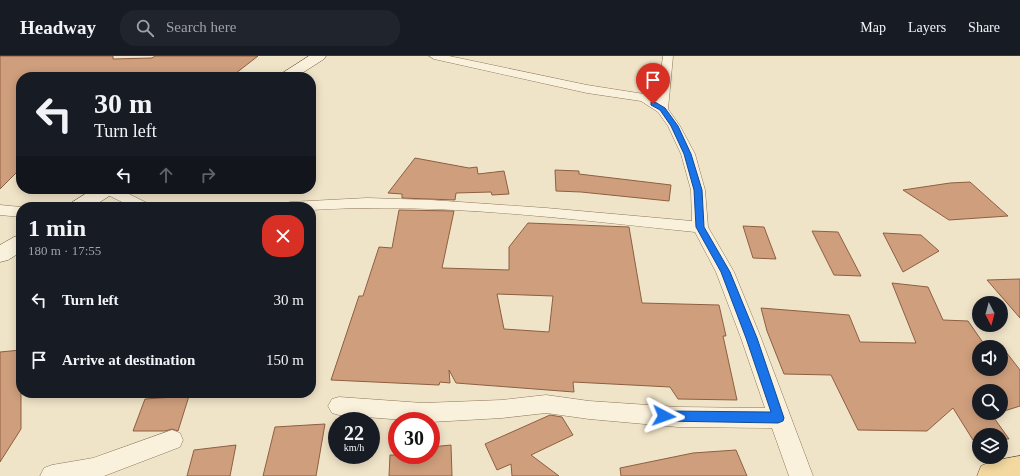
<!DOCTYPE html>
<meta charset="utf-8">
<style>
:root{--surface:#171b24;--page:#20242c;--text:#f1f3f6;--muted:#9ea1a6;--line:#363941}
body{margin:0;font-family:Georgia,serif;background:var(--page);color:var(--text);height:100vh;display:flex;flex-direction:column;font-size:15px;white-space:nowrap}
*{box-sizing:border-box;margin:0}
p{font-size:13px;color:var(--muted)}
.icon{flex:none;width:22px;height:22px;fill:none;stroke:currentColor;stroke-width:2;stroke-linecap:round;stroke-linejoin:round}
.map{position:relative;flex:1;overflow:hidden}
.side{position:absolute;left:16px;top:146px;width:300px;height:196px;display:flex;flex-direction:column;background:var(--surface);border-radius:16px;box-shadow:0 2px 10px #0003}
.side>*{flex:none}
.hud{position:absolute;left:16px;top:16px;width:300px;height:122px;border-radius:16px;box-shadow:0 2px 10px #0003;background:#171b24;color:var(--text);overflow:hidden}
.needle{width:26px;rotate:174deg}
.tools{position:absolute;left:972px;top:240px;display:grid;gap:8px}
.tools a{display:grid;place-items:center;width:36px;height:36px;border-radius:50%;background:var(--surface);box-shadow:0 2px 10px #0003;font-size:20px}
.speed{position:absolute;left:328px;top:356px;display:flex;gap:8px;font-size:20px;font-weight:700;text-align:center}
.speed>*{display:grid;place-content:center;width:52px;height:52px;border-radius:50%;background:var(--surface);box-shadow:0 2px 10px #0003;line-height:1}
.speed small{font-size:10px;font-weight:400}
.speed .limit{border:6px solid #d22;background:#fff;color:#111}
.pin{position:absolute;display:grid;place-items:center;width:34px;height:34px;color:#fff;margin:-41px -17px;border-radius:50% 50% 50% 0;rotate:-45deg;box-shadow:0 0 4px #0007}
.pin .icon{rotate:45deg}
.me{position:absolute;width:44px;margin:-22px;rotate:94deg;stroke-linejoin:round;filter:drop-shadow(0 0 3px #0008)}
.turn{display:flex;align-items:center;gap:14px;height:84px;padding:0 12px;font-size:18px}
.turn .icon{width:52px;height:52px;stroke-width:2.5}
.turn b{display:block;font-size:28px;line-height:34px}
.lanes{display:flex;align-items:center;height:38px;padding:0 12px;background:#0003;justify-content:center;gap:20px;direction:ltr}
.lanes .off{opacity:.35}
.round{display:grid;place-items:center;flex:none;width:42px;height:42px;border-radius:16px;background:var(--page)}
.head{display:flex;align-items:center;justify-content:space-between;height:68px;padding:0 12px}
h1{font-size:24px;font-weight:800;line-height:30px}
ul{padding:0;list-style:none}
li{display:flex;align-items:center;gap:12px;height:60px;padding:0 12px}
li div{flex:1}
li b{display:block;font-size:15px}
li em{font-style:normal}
header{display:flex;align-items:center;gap:24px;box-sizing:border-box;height:56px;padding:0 20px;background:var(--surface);border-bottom:1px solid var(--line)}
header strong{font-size:19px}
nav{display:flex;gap:22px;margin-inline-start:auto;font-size:14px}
.search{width:280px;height:36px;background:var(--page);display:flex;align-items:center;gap:10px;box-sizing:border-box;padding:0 14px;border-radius:16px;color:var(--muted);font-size:15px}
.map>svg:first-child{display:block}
.building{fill:#cf9f7d;stroke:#8d5f41;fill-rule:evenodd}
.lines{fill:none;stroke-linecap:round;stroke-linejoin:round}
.street-casing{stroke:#8d765c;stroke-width:1}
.secondary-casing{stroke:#6f573f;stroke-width:1}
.primary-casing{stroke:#5b4430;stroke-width:1}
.street{fill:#faf1dc;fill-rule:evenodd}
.secondary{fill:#faf1dc;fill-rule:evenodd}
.primary{fill:#f3d9a0;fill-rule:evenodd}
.route{fill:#1a73e8;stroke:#114b97}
</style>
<header>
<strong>Headway</strong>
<div class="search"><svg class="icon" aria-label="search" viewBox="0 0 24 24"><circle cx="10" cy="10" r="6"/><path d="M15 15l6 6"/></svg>Search here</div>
<nav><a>Map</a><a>Layers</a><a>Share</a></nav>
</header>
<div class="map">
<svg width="1020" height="420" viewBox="0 0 1020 420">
<rect width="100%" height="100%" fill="#f0e4c8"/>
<path class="building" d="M0,0h113v3l39,-1 3,-2h103l-27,21h-210v91l-21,21z
M415,102l54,10 8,-1 1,7 26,-3 5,23 -17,1 -1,-3 -35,1 -1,7 -53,-2v-4l-14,-1z
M555,114l24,1v3l92,11 -2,16 -88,-9 -25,-1z
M970,126l38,34 -59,4 -46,-30 47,-7z
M399,154l55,1 -12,57 67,2v-23l19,-24 101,4 13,76 77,2 7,31h-3l14,64 -59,-1 -8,-12 -97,-5 1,10 -118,-9 -7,-13 1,13 -10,-1 -1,3 -108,-5 28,-84h4l16,-49 13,1zM497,238l56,2 -4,36 -45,-3z
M743,170l21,1 12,32 -23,-1z
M812,175l26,1 23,44 -27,-1z
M883,177l38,2 18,16 -36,21z
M1020,223v39l-33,-38z
M892,227l36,4 15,33 25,1 16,23 15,-1 21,27v36l-19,6v-21h-22v22h19l-6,2 17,24h-8v-4h-22v4l-6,1 -20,-32 -26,23 -69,-1 -27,-55 -47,-1 -17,-43 -6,-23 88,7 11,27 56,1zM979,291h22v22h-22z
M21,294v79l-21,33v-110z
M189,340l-11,35 -6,-2 -7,2h-32l12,-32z
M550,359l12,2 11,18 -42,20 28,21h-47l-1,-12 -14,6 -12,-26z
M325,368l-9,52h-53l12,-49z
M236,389l-6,31h-43l7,-26z
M451,389l1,31h-63l1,-21h41v-8z
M736,394l11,26h-126l-1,-8 73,-15z"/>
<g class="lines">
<g class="street-casing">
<path id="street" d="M429,0h20l138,29 57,9 13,7 6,-45h10l-5,53 12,17 15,28 10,36 3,37 26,45 27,66 52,138h-24l-17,-48 -94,-1 -89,-8 -43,-6 -44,5 -71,4 -92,-7 -7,-2 -4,-7 4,-7 7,-2 84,6 79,-3 44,-5 43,6 89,6 87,1 -24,-70 -25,-66 -21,-40c-127,-13 -256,-30 -384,-22v-3h-29l3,-3 5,-2 77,-4 64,2 115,8 146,13 -1,-31 -10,-36 -13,-28 -10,-14 -17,-11 -54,-8 -153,-34z
M100,133h19l30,15 3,3h-20l-30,-15z
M0,149l21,2v10l-21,-2z
M172,374l8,3 3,7 -3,7 -76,29h-64l4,-8 8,-3 41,-7z"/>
</g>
<g class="secondary-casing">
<path id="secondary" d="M309,0h17l-2,3 -28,18h-17l2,-3z
M93,133h24l-3,4 -22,14h-24l3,-4z
M21,179v17l-13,8 -8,2v-17l14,-8z"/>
</g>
<g class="primary-casing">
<path id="primary" d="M1020,400v20h-43l4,-10 11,-5z"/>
</g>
<use href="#street" class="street"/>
<use href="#secondary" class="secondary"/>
<use href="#primary" class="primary"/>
</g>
<path class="route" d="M651,46h4l10,6 13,18 13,28 11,36 2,37 26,45 27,66 27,80 -1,3 -5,2 -114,-2 -4,-2 -2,-3 2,-4 4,-1 107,1 -25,-74 -25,-66 -25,-45 -2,-37 -10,-36 -13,-28 -11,-16 -9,-5z"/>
</svg>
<div class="tools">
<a><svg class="needle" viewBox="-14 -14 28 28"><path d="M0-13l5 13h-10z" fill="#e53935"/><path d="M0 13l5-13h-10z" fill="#9ea1a6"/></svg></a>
<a><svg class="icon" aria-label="sound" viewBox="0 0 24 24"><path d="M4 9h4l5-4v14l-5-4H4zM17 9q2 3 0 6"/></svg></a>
<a><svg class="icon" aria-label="search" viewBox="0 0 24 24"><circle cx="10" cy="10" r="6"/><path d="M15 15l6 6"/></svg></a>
<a><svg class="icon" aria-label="layers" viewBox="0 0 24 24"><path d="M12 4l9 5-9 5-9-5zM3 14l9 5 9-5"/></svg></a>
</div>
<div class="speed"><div>22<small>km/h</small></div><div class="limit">30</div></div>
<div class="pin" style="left:653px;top:48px;background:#d93025"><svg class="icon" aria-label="arrive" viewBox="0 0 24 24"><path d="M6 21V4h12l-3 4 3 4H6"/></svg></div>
<svg class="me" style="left:664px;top:360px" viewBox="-20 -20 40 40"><path d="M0-17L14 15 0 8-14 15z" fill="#1a73e8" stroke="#fff" stroke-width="4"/></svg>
<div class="hud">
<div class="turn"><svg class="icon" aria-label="left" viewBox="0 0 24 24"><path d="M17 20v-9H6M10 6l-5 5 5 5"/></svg><div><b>30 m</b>Turn left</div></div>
<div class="lanes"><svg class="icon" aria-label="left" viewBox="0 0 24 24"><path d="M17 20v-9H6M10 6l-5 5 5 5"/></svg><svg class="icon off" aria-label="ahead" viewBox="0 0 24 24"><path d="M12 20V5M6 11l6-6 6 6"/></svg><svg class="icon off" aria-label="right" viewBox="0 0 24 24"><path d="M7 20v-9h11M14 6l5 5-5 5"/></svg></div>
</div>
<section class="side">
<div class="head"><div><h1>1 min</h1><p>180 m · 17:55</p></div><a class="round" style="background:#d93025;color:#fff"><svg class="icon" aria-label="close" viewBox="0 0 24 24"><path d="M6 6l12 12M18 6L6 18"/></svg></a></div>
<ul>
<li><svg class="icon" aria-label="left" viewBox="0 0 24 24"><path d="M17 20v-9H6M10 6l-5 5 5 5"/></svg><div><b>Turn left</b></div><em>30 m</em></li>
<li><svg class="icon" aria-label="arrive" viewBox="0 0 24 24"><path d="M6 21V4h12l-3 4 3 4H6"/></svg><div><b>Arrive at destination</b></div><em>150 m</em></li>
</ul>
</section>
</div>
